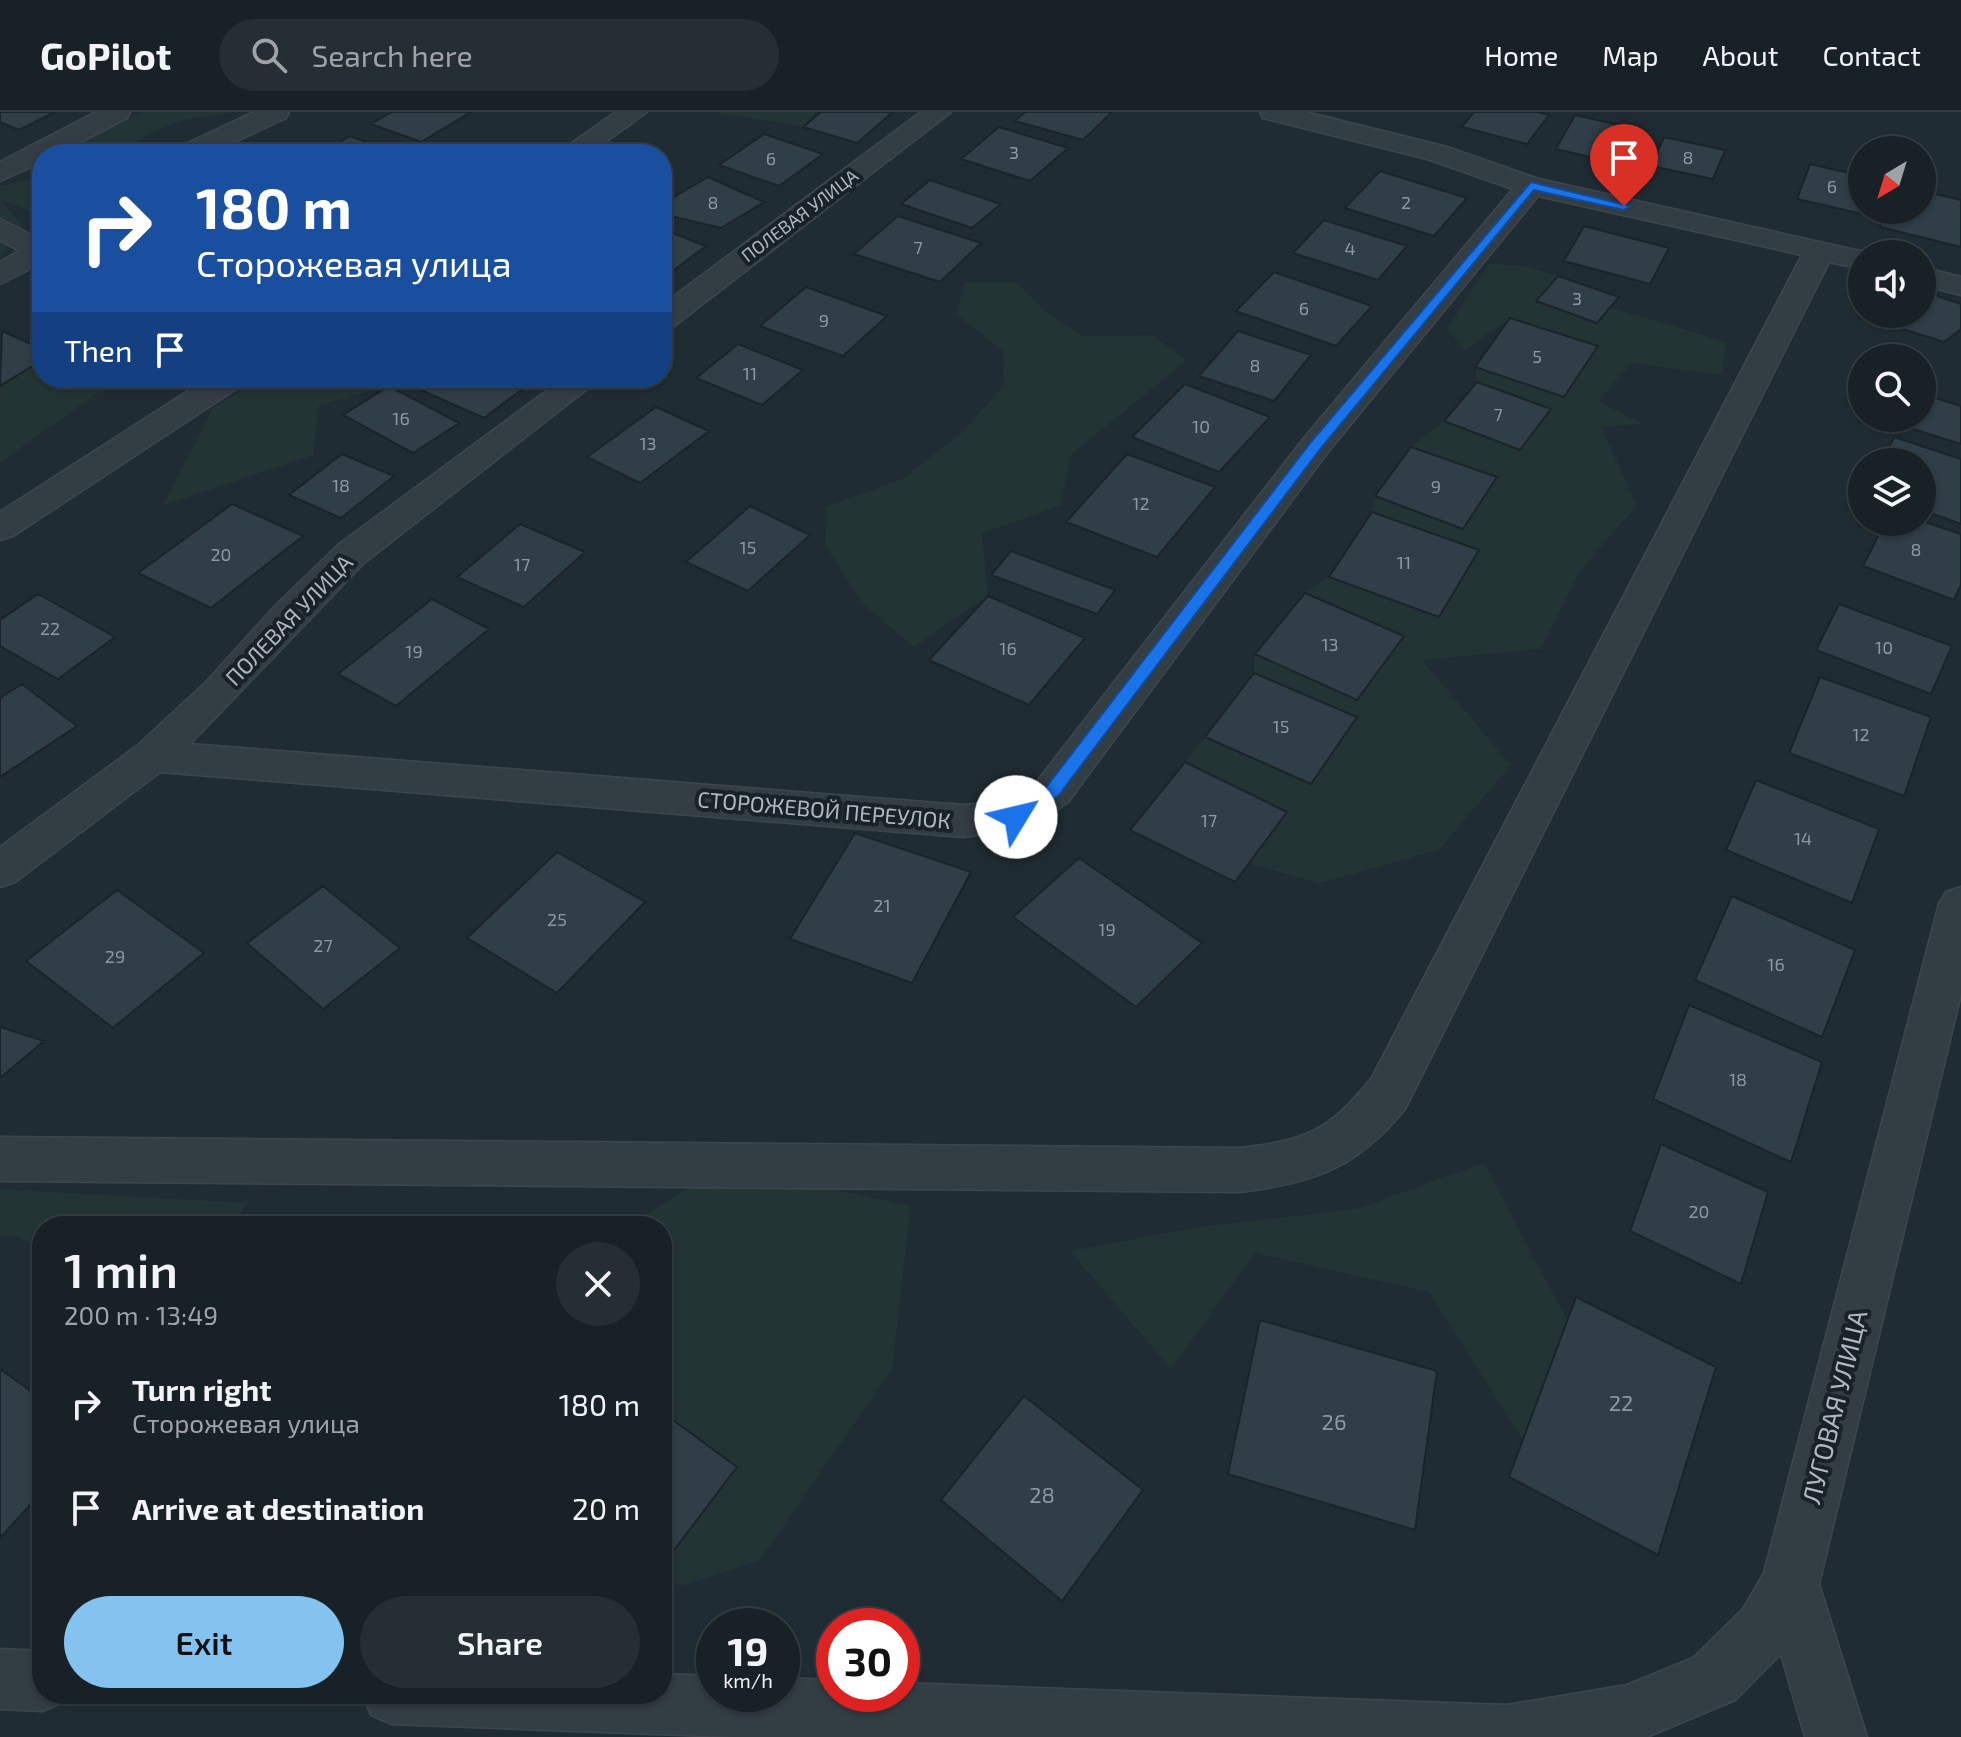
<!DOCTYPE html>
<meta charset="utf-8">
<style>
:root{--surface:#182126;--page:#252e32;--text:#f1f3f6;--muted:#9fa3a7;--line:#363e43;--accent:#84c3ef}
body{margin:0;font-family:"Exo 2",sans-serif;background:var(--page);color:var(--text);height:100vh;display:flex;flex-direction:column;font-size:30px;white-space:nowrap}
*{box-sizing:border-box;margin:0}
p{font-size:26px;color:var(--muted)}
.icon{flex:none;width:44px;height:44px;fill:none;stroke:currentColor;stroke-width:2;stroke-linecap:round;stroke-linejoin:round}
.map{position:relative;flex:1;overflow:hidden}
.details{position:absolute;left:32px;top:1104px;width:640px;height:488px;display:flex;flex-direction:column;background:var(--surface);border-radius:32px;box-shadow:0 2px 6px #0004,0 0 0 2px var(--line)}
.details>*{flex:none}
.top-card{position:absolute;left:32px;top:32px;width:640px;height:244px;border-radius:32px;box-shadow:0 2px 6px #0004,0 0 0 2px var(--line);background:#1a4fa0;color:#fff;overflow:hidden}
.needle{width:52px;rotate:218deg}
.fabs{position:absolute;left:1848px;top:24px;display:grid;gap:16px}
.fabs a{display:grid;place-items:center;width:88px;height:88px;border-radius:50%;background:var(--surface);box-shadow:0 2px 6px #0004,0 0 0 2px var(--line);font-size:40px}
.speed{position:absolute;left:696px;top:1496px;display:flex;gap:16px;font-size:40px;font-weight:700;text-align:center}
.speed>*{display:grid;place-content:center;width:104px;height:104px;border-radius:50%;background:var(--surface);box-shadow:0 2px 6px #0004,0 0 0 2px var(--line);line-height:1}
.speed small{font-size:20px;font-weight:400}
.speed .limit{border:12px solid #d22;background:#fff;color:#111}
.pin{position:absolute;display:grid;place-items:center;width:68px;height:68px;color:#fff;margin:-82px -34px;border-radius:50% 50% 50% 0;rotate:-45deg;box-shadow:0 0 8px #0007}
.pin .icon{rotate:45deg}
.me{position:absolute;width:88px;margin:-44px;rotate:54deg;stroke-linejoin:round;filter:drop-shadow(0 0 6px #0008)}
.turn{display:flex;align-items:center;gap:28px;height:168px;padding:0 32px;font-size:36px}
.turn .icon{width:104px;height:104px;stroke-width:2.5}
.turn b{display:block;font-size:56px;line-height:68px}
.then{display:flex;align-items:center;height:76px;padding:0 32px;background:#0003;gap:16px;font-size:30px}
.round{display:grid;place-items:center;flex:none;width:84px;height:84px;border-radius:42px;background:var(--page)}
.overview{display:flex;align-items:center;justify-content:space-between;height:136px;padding:0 32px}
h1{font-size:48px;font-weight:600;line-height:60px}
.button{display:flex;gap:16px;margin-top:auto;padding:16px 32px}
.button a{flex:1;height:92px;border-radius:48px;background:var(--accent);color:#111;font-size:32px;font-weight:600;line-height:92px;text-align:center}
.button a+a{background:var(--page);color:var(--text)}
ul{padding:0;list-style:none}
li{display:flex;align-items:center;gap:24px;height:104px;padding:0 32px}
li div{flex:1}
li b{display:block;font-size:30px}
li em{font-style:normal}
header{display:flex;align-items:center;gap:48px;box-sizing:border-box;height:112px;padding:0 40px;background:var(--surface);border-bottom:2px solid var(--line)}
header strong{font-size:38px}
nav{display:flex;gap:44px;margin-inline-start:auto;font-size:28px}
.search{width:560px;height:72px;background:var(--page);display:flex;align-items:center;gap:20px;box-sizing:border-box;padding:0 28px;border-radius:44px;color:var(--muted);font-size:30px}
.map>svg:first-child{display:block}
.green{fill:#223433}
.building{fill:#2f3e47;stroke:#1b242a;stroke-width:2}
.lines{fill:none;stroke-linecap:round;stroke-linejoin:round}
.minor-casing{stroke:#3d464d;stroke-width:3}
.minor{fill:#333d44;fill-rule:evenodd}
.route{fill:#1a73e8;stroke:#114b97;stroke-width:2}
.labels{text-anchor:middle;stroke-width:8;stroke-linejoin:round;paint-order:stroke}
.number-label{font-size:18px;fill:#8c99a1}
.far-street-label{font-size:18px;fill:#adb9c1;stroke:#192228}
.street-label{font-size:22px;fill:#adb9c1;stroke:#192228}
.near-number-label{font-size:22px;fill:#8c99a1}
.near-street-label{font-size:26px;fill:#adb9c1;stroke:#192228}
</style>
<header>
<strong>GoPilot</strong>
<div class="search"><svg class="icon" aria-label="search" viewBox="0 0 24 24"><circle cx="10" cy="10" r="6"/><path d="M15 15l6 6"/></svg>Search here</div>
<nav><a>Home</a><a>Map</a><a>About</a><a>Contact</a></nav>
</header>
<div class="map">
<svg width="1961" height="1625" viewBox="0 0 1961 1625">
<rect width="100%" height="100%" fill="#202c33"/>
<path class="green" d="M143,0h91l-50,8 -36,14 -29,20h-53l37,-25z
M712,0h104l-13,15z
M42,59v33l-12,7 -29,-10 22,24 -23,33v-72l29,-6z
M1489,152l34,2 35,10 -22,25 61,22 13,-16 116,35 -4,33 -90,-12 -34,38 45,23 -42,3 36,78 -57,66 -39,78 -119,11 89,105 -71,84 -120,34 -71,-19 38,-52 -102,-50 20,-25 106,47 45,-67 -102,-44 1,-19 101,46 48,-64 -99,-43 24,-16 110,40 39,-67 -106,-38 3,-16 122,-19 -86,-30 33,-26 76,28 31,-40 -74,-27 -2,-15 89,30 33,-51 -87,-28 -45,32 -18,-21z
M965,170h51l32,32 34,22 70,-1 35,25 -116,95 -11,51 -78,27 6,63 -74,51 -51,-43 -38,-59 1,-38 78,-29 59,-46 41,-47 -1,-34 -47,-37z
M42,248v18h95l-41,16 -96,69v-77z
M264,266h140l-15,8 -70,19 -6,50 -150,50 51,-98z
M1484,1051l83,157 -44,120 -94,-148 -174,-39 -84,116 -101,-118 128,-24 158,-18z
M723,1053l188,41 -19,163 -132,191 -75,25 -23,-1v-358h-34z
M0,1077l247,14 -14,23h-191v24l-23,-13 -19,-1z"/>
<path class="building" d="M0,0h55l-36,18 -19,-8z
M392,0h79l-50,30 -50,-18z
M821,0h72l-36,31 -54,-16z
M1025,0h87l-29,28 -68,-19z
M1474,0h64l11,3 -22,29 -65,-17z
M1575,3l70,16 -18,35 -71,-17z
M999,15l69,21 -38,33 -69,-22z
M764,22l59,20 -44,32 -60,-21z
M350,24l49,18h-79z
M1664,25l61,13 -12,29 -62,-13z
M1810,52l52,12v38l-65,-15z
M1380,59l87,27 -33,38 -89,-28z
M708,65l56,25 -43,26 -59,-14v-10z
M930,68l71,24 -29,24 -71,-24z
M1922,79l39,9v47l-81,-20 6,-17h36z
M898,104l83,27 -41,39 -86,-28z
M1324,108l83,26 -29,34 -85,-27z
M1584,114l85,22 -19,36 -86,-23z
M662,117l44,17 -44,33z
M1274,160l98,34 -36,40 -100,-35z
M1558,164l61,21 -22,26 -61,-22z
M806,175l81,29 -44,40 -83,-30z
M1922,179l39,13v25l-17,13 -63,-20 5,-8h36z
M1510,206l88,28 -34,51 -89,-30z
M2,219l40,18v11l-42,26z
M1238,219l73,24 -37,46 -75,-25z
M738,232l65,26 -41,35 -66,-27z
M441,266h96l-53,40 -61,-27z
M1477,270l74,27 -31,41 -76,-29z
M1185,272l85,33 -51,55 -87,-35z
M389,274l70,37 -46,30 -70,-38z
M1922,282l39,12v38l-83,-26h44z
M656,295l53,24 -69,52 -53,-26z
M1894,325l67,22v65l-39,-14v-48h-40z
M1411,335l86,30 -34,52 -88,-33z
M342,342l52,22 -53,42 -52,-23z
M1127,342l88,33 -58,70 -91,-35z
M232,392l71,32 -92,72 -73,-35z
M750,394l60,29 -62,56 -62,-29z
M1372,400l107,38 -40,67 -110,-40z
M1922,409l39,13v51l-7,15 -91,-34 22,-44z
M520,412l65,28 -61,55 -67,-30z
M1011,439l104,39 -18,24 -106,-39z
M1305,481l99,43 -47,64 -102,-46z
M38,482l77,43 -57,42 -58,-33v-26z
M988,484l97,42 -56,67 -100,-45z
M432,487l57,30 -93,77 -58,-32z
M1839,492l113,42 -21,48 -115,-44z
M1254,561l103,44 -46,67 -106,-47z
M1820,565l111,40 -27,79 -115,-43z
M22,572l55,42 -77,51v-79z
M1185,650l102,50 -52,70 -105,-52z
M1756,668l123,49 -27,74 -126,-53z
M855,721l116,39 -59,111 -122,-44z
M557,740l88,50 -88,91 -90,-55z
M1079,746l123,85 -66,64 -123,-90z
M323,774l77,62 -77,61 -76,-66z
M117,778l87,63 -91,75 -87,-67z
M1732,784l123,54 -33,87 -127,-57z
M1689,893l133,57 -31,100 -138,-63z
M0,915l44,14 -44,37z
M1661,1032l107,48 -27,92 -111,-53z
M1576,1185l140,70 -58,188 -149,-78z
M1260,1208l177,51 -22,159 -187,-56z
M0,1257l42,30v93l-42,46z
M1024,1284l119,94 -81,111 -121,-101z
M662,1300l75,55 -75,99z"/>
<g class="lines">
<g class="minor-casing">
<path id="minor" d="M96,0h34l-3,6 -69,36h-16v8l-42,19v-19z
M254,0h35l-3,6 -77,36h-36l4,-6z
M616,0h31l-58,42h-33z
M921,0h30l-278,215 -11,2v-24z
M1260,0h46l141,35 92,32 334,75h-11v15l-33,-7 -424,847c-48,59 -91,74 -165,83l-1240,-11v-44l1240,11c67,-8 87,-16 131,-69l431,-824 -264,-59 -210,256 -260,350 -37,26 -68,9 -803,-65 -145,110 -15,5v-40l138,-102 69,-64 69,-76 62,-60 226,-167h37l-237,185 -174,181 773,61 44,-3 31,-22 266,-342 209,-249 -86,-30 -164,-41z
M0,107l42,21v23l-42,21v-22l19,-11 -19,-11z
M1922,155l39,10v18l-39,-10z
M208,266h38l-4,7 -229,151 -13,4v-28z
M1961,775v107l-142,590 48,153h-62l-24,-83 -46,46 -88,37h-913l-342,-13 -21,-9 -9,-21h300v-20l52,2v18h68v-16l52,2v14h68v-11l605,22 120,-20 66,-27 50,-49 21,-36 175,-669 7,-12z
M0,1537l42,2v43h25l-4,8 -21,9 -42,-2z"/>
</g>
<use href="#minor" class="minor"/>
</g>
<path class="route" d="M1531,70l99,24 -6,4 -90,-20 -213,258 -262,347 -37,27h-12v-9l37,-27 264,-344z"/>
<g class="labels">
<g class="number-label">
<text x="1014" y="47">3</text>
<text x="1688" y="52">8</text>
<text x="771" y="53">6</text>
<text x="1832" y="81">6</text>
<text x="713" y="97">8</text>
<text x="1406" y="97">2</text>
<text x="918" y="142">7</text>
<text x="1350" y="143">4</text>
<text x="1577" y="193">3</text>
<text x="1304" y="203">6</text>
<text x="824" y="215">9</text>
<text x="1537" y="251">5</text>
<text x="1255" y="260">8</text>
<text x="750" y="268">11</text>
<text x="1498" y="309">7</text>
<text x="401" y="313">16</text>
<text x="1201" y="321">10</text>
<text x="648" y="338">13</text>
<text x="341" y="380">18</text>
<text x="1436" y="381">9</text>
<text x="1141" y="398">12</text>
<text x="748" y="442">15</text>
<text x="1916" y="444">8</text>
<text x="221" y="449">20</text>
<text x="1404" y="457">11</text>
<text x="522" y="459">17</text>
<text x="50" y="523">22</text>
<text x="1330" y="539">13</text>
<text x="1884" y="542">10</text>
<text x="1008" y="543">16</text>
<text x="414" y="546">19</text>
<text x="1281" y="621">15</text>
<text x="1861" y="629">12</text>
<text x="1209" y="715">17</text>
<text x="1803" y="733">14</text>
<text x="882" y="800">21</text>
<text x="557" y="814">25</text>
<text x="1107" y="824">19</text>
<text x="323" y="840">27</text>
<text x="115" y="851">29</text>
<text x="1776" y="859">16</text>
<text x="1738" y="974">18</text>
<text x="1699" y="1106">20</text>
</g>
<g class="far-street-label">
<text transform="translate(800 104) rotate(-37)" y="6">ПОЛЕВАЯ УЛИЦА</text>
</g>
<g class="street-label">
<text transform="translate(289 508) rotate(-46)" y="8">ПОЛЕВАЯ УЛИЦА</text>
<text transform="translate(824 698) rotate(5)" y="8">СТОРОЖЕВОЙ ПЕРЕУЛОК</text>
</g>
<g class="near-number-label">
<text x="1621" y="1299">22</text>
<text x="1334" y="1318">26</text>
<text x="1042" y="1391">28</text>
</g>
<g class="near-street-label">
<text transform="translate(1835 1295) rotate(-76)" y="9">ЛУГОВАЯ УЛИЦА</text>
</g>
</g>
</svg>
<div class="fabs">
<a><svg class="needle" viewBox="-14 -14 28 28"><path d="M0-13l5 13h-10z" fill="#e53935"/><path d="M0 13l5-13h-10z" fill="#9fa3a7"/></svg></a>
<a><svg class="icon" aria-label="sound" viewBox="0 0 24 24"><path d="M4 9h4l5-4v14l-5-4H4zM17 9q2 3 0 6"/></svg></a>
<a><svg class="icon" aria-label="search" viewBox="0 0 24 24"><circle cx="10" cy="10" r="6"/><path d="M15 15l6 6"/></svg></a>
<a><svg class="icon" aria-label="layers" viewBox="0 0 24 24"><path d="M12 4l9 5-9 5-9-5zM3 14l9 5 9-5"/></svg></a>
</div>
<div class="speed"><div>19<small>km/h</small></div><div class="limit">30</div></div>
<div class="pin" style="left:1624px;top:94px;background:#d93025"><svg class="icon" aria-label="arrive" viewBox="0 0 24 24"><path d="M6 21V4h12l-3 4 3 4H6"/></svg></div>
<svg class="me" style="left:1016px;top:705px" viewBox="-20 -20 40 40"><circle r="19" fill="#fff"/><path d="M0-13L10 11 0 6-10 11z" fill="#1a73e8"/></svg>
<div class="top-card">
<div class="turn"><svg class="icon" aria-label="right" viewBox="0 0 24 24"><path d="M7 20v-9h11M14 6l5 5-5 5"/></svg><div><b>180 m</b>Сторожевая улица</div></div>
<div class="then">Then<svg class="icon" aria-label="arrive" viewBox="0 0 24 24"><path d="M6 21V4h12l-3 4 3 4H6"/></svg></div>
</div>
<section class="details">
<div class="overview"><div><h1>1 min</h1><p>200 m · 13:49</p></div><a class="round"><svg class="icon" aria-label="close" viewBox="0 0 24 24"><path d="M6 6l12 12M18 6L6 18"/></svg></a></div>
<ul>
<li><svg class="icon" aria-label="right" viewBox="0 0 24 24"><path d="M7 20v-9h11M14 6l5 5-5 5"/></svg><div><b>Turn right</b><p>Сторожевая улица</p></div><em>180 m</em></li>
<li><svg class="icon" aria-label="arrive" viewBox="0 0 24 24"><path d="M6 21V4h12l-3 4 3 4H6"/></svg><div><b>Arrive at destination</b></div><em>20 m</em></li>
</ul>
<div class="button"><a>Exit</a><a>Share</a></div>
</section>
</div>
